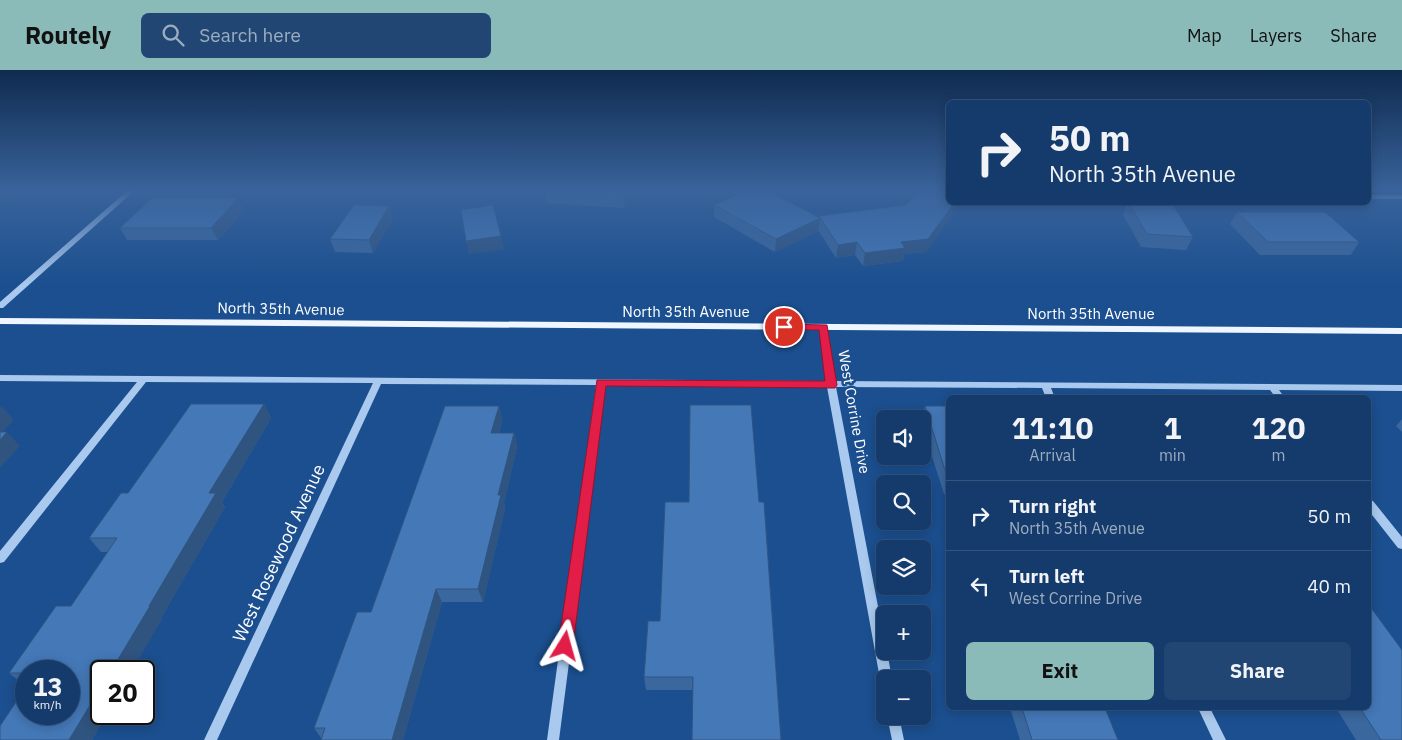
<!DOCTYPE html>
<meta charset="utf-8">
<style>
:root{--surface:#143b6b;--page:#214673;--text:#f1f3f6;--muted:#9dadc1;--line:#33557e;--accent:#8bbbb9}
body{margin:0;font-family:"IBM Plex Sans",sans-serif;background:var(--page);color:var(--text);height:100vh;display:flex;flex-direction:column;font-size:19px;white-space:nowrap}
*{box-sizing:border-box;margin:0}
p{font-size:16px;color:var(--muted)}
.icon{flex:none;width:28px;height:28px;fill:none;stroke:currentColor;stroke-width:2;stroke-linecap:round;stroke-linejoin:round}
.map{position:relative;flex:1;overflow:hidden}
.drawer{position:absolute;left:946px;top:325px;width:425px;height:315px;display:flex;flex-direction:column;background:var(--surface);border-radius:8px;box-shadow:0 2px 12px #0003,0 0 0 1px var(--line)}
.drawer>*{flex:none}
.banner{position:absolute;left:946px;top:30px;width:425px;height:105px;border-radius:8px;box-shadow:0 2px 12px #0003,0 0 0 1px var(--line);background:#143b6b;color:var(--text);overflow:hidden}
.tools{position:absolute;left:876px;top:340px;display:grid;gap:10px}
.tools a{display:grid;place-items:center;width:55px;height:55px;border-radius:8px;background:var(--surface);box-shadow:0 2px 12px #0003,0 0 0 1px var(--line);font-size:25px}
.speed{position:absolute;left:15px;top:590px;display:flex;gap:10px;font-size:25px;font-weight:700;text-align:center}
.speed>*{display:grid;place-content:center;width:65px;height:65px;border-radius:50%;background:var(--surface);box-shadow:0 2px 12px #0003,0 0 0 1px var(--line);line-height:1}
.speed small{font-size:12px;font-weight:400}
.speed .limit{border:2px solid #111;border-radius:8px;background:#fff;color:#111}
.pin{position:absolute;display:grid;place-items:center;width:42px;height:42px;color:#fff;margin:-21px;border:2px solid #fff;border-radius:50%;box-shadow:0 1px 5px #0007}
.me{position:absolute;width:55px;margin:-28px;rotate:8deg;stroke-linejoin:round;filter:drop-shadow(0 0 4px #0008)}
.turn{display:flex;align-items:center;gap:18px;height:105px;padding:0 20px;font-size:22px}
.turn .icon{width:65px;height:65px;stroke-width:2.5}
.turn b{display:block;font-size:35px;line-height:42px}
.eta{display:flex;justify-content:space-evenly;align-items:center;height:85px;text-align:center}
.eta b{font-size:30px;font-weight:800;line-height:35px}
.cta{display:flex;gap:10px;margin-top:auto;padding:10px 20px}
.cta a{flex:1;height:58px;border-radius:8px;background:var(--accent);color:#111;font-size:20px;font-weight:800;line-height:58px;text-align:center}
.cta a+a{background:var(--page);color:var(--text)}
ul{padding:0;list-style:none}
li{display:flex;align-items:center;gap:15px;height:70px;padding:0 20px;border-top:1px solid var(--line)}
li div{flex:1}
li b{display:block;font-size:19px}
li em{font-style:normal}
header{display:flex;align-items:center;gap:30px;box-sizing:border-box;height:70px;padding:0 25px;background:var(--accent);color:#111}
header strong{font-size:24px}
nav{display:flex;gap:28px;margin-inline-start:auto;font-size:18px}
.search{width:350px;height:45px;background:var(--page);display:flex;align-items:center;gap:12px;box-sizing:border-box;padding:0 18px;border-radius:8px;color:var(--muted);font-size:19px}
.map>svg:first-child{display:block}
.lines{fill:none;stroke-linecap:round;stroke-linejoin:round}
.minor{fill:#a9c9ee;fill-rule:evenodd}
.major{fill:#f0f6ff;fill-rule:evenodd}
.wall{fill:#3a679d}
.shaded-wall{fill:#305480}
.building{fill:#4478b7;stroke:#305480}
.route{fill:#e11d48;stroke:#92132f}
.labels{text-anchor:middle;stroke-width:5;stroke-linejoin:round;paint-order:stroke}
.street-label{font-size:15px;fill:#fff;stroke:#1b4f8f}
.near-street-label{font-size:18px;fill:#fff;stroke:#1b4f8f}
</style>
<header>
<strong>Routely</strong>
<div class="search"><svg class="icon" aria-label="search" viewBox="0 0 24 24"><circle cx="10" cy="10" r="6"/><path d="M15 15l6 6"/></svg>Search here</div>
<nav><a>Map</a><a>Layers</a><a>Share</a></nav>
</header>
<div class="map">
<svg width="1402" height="670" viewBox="0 0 1402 670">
<rect width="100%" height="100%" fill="#1b4f8f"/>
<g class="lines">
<path class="minor" d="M127,121h7l-131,117h-3v-6z
M1369,125h33v4h-33z
M820,255h6l1,2 8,54 567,4v6l-123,-1 6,8h-9l-6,-8 -219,-2 4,10h-9l-4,-10 -206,-1 49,256v8h2l5,28h-7v5l-3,-1 -2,-4 -53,-292 -222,-2 -46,355h-12l49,-355 -215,-1 -164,356h-13l169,-357 -227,-1 -142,180 -4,1v-12l137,-169 -137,-1v-6l826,6 -7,-54z
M1369,430l4,1 29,36v12l-4,-1 -29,-37z
M1198,638h12l16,32h-13z
M887,646h12l5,24h-12z"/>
<path class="major" d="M0,248l1402,10v6l-1402,-10z"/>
</g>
<path class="wall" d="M545,121h85l-6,17 -78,-5z
M949,132h12l-35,50 -22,2 -1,7 -40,5 -8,-11 -19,3 -18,-28v1l-43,21 -61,-35v-12l104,13 1,-2z
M1128,132l65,35 -7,13 -45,-3 -18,-32z
M389,136l4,12 -20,35 -38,-1 -5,-13z
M244,141l-26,29h-91l-7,-12z
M1237,142l122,30 -8,13h-91l-30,-31z
M264,334l7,14 -49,84 3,5 -64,111 1,1 -61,95h6l-15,26 -23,-69h-43v15h-1l-16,-13 62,-67 37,-54h-7l-12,-14 39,-45z
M499,336l3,14 -3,13h15l3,14 -13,56 1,6 -22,93h-41l-39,138h-82v-2l-7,-10 57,-116z
M925,336h24v92l-1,-4h-4l-22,-69v-6h-1z
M1402,349v13l-6,-6z
M689,432l4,188h-47l-2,-13 16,-56z
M1010,638h95l13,32h-98z
M1336,638h33l33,32h-46z"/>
<path class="shaded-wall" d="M0,121h18l-18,13z
M625,121h5l-6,17 -1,-13z
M238,128l6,13 -26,29 -7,-12z
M955,132h6l-35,50 -22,2 -1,7 -40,5 2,-13 36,-11z
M389,136l4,12 -20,35 -4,-13z
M820,148l-2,13 -43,21 1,-13z
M501,166l3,13 -35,5 -3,-13z
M857,172l-2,13 -19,3 2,-13z
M264,334l7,14 -49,84 3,5 -64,111 1,1 -30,52h-21l38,-65 60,-113z
M2,336l12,14 -14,14v-26z
M499,336l3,14 -7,27 -4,-14z
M7,362l13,14 -20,22v-28z
M514,363l3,14 -13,56 1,6 -22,93 -5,-13 20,-94z
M436,519l6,13 -39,138h-11z
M101,617v27h6l-15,26h-23z"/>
<path class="building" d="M552,121h73l-2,4z
M745,121h23l52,27 -44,21 -62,-34z
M919,121h30v11h6l-27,37 -27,3 4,6 -40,5 -8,-11 -19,3 -19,-29 87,-11z
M152,128h86l-27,30h-91z
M1128,132l45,3 20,32 -46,-3z
M354,135l35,1 -20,34 -39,-1z
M493,135l8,31 -35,5 -5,-31z
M1237,142h88l34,30h-91z
M191,334h73l-55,89h7l-67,113h1l-39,65h-10v16l-32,53h-69v-14l26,-39v27h43v-43h-43v2h-17l47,-67h15l46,-68h-28l32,-45h7z
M690,335h61l8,97h5l17,238h-89l1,-63h-49l4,-56h12l5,-119h24z
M445,336h54l-8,27h23l-16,62h3l-23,94h-42l-44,151h-71l4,-12h-11l43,-116h14z
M925,336h24v74h-1z
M0,362h7l-7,8z
M1369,535l33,45v90h-21l-21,-32h9z
M1022,638h83l13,32h-86z"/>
<linearGradient id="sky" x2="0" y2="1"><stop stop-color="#0f2b4f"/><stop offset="0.56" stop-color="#39639b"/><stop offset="1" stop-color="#39639b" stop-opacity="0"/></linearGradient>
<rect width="1402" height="215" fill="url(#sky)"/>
<path class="route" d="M784,254l43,1 10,60 -2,3 -229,-2 -33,260 -3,5 -5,2 -5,-2 -2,-5 39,-266 228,1 -6,-51 -39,-1v-4z"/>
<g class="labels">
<g class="street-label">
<text transform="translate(281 239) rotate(1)" y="5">North 35th Avenue</text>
<text x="686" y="247">North 35th Avenue</text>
<text x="1091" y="249">North 35th Avenue</text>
<text transform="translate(854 342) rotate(80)" y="5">West Corrine Drive</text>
</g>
<g class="near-street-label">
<text transform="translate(279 483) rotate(-65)" y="6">West Rosewood Avenue</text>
</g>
</g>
</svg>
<div class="tools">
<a><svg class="icon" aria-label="sound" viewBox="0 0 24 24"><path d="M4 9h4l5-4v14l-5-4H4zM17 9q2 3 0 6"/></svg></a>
<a><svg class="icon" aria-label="search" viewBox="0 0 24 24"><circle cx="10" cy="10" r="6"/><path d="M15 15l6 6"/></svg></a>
<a><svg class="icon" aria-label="layers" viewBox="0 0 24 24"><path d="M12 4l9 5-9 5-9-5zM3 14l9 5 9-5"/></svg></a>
<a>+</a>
<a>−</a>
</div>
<div class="speed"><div>13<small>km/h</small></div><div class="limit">20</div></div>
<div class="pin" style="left:784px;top:257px;background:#d93025"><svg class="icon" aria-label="arrive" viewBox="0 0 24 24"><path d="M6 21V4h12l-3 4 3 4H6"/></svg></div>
<svg class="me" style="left:565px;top:576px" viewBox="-20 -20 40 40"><path d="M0-17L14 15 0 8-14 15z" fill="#e11d48" stroke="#fff" stroke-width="4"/></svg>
<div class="banner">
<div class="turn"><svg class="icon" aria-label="right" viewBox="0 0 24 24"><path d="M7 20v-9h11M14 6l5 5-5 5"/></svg><div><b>50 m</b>North 35th Avenue</div></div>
</div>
<section class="drawer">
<div class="eta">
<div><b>11:10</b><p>Arrival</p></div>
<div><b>1</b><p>min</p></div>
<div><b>120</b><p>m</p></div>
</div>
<ul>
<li><svg class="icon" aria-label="right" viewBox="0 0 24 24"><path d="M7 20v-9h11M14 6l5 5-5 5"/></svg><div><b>Turn right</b><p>North 35th Avenue</p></div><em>50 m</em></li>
<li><svg class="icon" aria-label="left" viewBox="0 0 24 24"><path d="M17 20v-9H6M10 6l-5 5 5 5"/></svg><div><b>Turn left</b><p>West Corrine Drive</p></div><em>40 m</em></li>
</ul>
<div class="cta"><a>Exit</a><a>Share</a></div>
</section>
</div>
